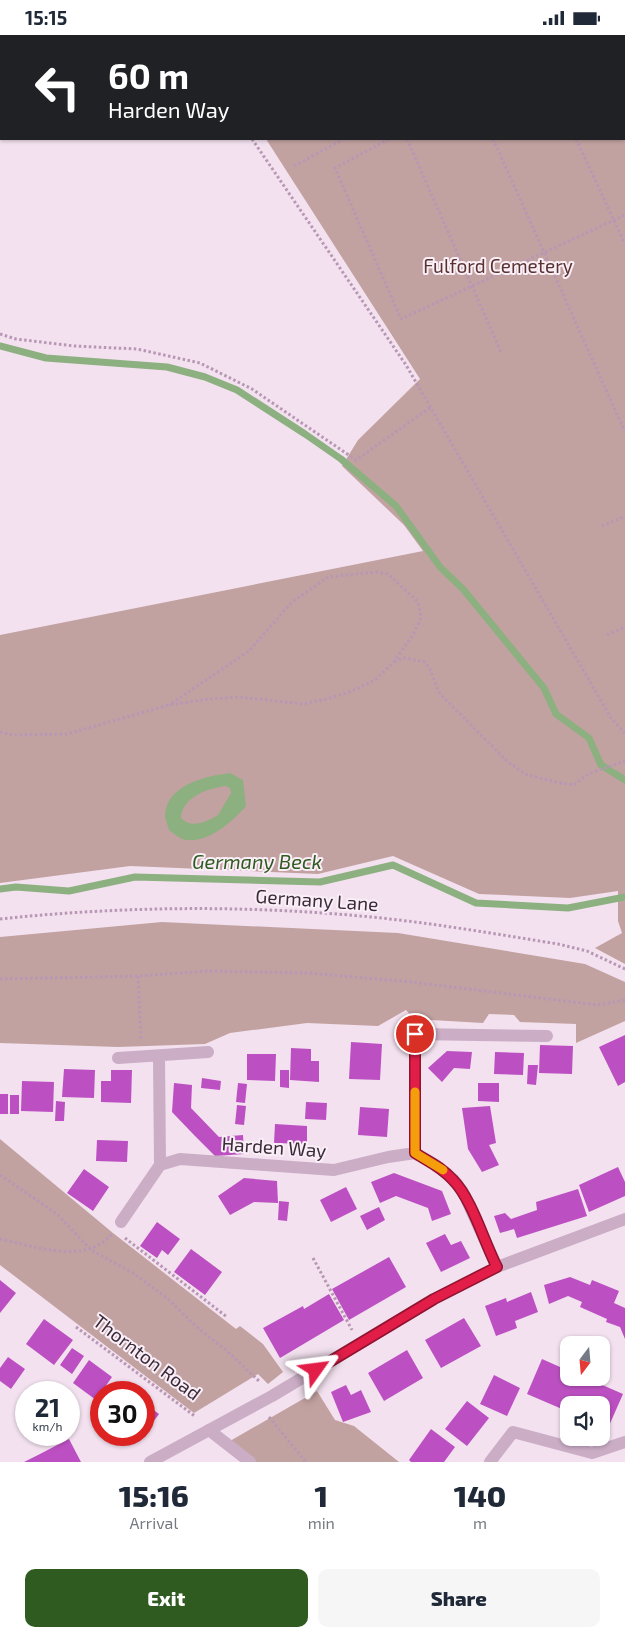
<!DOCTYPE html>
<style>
:root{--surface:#fff;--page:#f6f6f7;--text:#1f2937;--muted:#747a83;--accent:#2f5b21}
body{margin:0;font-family:"Exo 2",sans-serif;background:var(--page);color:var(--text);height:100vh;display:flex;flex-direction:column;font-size:19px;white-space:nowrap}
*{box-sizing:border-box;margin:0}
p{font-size:16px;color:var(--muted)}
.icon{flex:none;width:28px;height:28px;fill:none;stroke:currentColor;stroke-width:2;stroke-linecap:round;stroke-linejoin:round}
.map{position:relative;height:1427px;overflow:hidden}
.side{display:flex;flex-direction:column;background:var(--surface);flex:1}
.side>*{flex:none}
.banner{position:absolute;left:0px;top:0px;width:625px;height:105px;box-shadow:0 1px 4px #0004;background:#202124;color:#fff;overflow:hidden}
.needle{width:32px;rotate:196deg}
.tools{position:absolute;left:560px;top:1301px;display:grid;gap:10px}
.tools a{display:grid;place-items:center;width:50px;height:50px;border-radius:10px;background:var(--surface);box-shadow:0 1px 4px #0004;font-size:25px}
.speed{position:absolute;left:15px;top:1346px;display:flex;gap:10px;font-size:25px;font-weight:700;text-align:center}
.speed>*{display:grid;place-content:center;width:65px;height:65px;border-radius:50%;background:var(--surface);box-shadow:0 1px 4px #0004;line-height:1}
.speed small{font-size:12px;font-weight:400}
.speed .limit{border:8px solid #d22;background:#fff;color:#111}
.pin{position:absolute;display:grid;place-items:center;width:42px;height:42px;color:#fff;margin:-21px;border:2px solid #fff;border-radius:50%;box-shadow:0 1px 5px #0007}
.me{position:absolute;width:55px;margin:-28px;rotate:59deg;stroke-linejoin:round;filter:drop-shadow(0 0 4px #0008)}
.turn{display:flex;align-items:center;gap:18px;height:105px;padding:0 25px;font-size:22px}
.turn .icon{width:65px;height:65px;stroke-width:2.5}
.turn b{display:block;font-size:35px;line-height:42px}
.eta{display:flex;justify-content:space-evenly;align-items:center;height:85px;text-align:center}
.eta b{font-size:30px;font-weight:800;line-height:35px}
.action{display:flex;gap:10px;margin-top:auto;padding:10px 25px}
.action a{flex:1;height:58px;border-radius:10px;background:var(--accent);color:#fff;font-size:20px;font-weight:800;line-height:58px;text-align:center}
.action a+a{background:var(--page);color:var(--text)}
.status{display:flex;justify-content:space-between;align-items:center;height:35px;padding:0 25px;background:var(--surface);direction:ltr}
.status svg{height:14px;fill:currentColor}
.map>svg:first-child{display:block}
.green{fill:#c2a2a1}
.water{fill:#8db081;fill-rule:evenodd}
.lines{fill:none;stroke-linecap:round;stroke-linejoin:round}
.stream{stroke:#8db081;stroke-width:7}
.building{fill:#bc50c2}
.path{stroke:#b797b3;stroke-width:3;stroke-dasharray:2.5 2.5;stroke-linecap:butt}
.lane{stroke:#cbadc6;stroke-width:12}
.street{stroke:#cbadc6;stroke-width:12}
.route-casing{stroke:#92132f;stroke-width:12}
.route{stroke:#e11d48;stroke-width:9}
.slow{stroke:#f59e0b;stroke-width:9}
.labels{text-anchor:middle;stroke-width:4;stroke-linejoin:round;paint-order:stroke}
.park-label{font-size:19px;fill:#583230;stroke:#faeef7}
.street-label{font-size:19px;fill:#3a2b3a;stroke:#faeef7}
.water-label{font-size:20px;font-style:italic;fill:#2f5b21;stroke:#faeef7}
</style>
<div class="status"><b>15:15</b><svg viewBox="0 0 49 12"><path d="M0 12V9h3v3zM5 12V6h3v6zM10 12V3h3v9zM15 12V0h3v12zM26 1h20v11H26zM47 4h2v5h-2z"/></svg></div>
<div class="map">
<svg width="625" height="1427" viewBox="0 0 625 1427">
<rect width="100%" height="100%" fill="#f3e1ef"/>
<path class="green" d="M200,0h425v929l-30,-16 27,-15 -4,-12v-30l-48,7 -91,-4 -86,-38 -75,18 -188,-8 -130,17v-248l423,-84 -19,-26 -62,-59 16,-26 62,-61 -154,-240h358v-103z
M162,887l236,11 187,31 40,18v39l-49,22v-19l-56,-2 -6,-7 -25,-1 -6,9 -69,-4 -8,-9 -28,16 -71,-3 -77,10 -25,11 -87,3 -118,-4v-106z
M0,1104l113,94 123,96 4,-3 23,18 20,28 -15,12 -10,-10 -64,39 -194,-148z
M317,1356l18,29 19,6 45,36h-143l-26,-21z"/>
<path class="water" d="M230,738l13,7 3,26c-14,16 -40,40 -64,33 -4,-2 -9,-6 -13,-9 -1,-4 -4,-11 -4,-15 2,-31 42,-39 65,-42zM226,751l4,2 1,5 -13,22c-12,7 -26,14 -37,3 1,-21 27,-30 45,-32z"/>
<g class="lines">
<path class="stream" d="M0,311l46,12 121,9 38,10 32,13 68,44 36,25 55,47 44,61 23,22 81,99 12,26 33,24 12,27 24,15
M0,854l16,-2 53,4 66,-14 185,5 73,-17 83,38 92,5 57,-11"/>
</g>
<path class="building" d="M625,1000v47l-7,4 -19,-39z
M351,1007l31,2 -2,36 -31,-1z
M540,1010l33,1 -1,28 -33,-1z
M291,1013l20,1v12h8v21l-29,-2z
M447,1016l25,1 -2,17 -16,-1 -12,14 -14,-14z
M495,1017l29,1 -1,22 -29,-1z
M247,1019h29l-1,27 -28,-1z
M528,1030h10l-2,20 -9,-1z
M64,1034l31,1 -1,28 -32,-1z
M111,1035h21l-1,33 -30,-1v-21h10z
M280,1035h9v18l-9,-1z
M202,1043l19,3 -1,9 -19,-2z
M22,1046l32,1 -1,30 -32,-1z
M174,1048l18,2 -1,23 28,29 24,-2 1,19 -29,2 -21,-21 -22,-23z
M238,1048l9,1 -2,19 -9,-1z
M478,1048h21v19l-21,-1z
M0,1059h8v20h-8z
M10,1060h9v19h-9z
M56,1066l9,1 -1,19h-9z
M306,1067l21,1 -1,17 -21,-1z
M237,1070l9,1 -2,19 -9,-1z
M490,1071l6,37 -7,2 10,20 -17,7 -14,-23 -6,-41z
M360,1072l29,2 -2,28 -29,-2z
M275,1089l32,2v18l-33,-1z
M97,1105l31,1 -1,21 -31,-1z
M618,1132l7,15v14l-36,16 -10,-27z
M84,1134l25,18 -16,24 -26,-18z
M394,1138l48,18 9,23 -19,7 -4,-13 -32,-12 -16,7 -9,-21z
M244,1143l33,3 1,22 -24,-1 -24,13 -12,-19z
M346,1152l11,22 -26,13 -11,-22z
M578,1154l9,27 -70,22 -3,-9 -14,4 -6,-17 11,-3 6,6 26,-9 -1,-8z
M279,1166l10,1 -2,19 -9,-1z
M379,1172l6,13 -18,10 -7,-14z
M157,1187l23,17 -12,16 -6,-5 -5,8 -17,-12z
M445,1199l6,11 10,-4 9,17 -29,14 -15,-29z
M191,1214l31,23 -17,23 -31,-23z
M389,1222l17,30 -57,33 -17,-31z
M570,1242l20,8 2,-5 27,11 -5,12 11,5v31l-5,-12 -14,-5 1,-3 -27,-12 2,-5 -14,-6 -19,8 -5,-19z
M0,1245l16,13 -16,20z
M531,1257l7,20 -23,9 2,7 -21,8 -11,-30 21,-8 1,4z
M329,1259l15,26 -64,38 -17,-30 40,-22 1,3z
M464,1283l17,28 -40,22 -16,-28z
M44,1284l29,21 -19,25 -28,-21z
M72,1313l12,8 -12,18 -12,-9z
M407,1315l16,28 -39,23 -16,-28z
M8,1322l17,12 -14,20 -11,-8v-13z
M542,1324l27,12v6h15l39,17 -15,34 -7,-3v-20h-32v7l-42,-18z
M89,1325l23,17 -16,23 -23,-17z
M494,1340l26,13 -13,28 -27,-12z
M346,1350l5,10 10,-5 10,22 -28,10 -12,-30z
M101,1365v18l-8,-7z
M467,1366l22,17 -22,28 -22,-17z
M144,1368l15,11 -15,20z
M431,1394l24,18 -11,15h-33l-2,-2z
M69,1404l12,23h-57l14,-7z"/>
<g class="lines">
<path class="path" d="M183,0l1,1
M252,104l154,226 205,353 14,15
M389,104l-54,29 66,151 224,-104
M407,104l94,213
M493,104l132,293
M576,104l49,105
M294,131l50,-27
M0,299l16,5 58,7 63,3 63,14 52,26 104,71 75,-53
M602,491l23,-10
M607,600l18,-8
M394,627l10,-4 21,4c8,10 9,21 15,32l68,68 17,12 30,8 19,3 14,-11 37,-13
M0,697l13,3 54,-1 102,-29 40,-6 30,-2 64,7 28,-6 21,-7 23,-11 18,-17 20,-28 8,-17 -3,-16 -30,-28 -12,-2 -48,5 -36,25 -43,49 -80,54
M0,884c123,-13 248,-14 371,-2 62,6 125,17 187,27l29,7 38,18
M138,941l3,65
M0,944l138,-3 69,-5 102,2 102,9 187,23 27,-5
M0,1140l57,39 34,36 42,23 35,26 32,31 26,20 34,32
M125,1203l102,79
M0,1204c36,7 84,27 112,-5
M313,1223l39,72
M76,1292l120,90
M269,1382l37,45"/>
<path class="lane" d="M537,0v1
M624,7l1,3
M624,39l1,1
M209,1395l41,32"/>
<path class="street" d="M159,1021l1,109
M118,1023l90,-6
M415,1118v-119l132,2
M121,1187l39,-57 20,-6 154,11 54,-13 27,-4 22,13 17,14 9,12 34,75
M150,1427l122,-66 162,-97 63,-32 128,-48
M490,1427l23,-30 79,21 33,-11"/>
</g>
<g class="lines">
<g class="route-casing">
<path id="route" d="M316,1335l118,-71 63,-32c-13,-25 -25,-68 -44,-87 -10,-12 -25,-19 -38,-27v-119"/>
</g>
<use href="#route" class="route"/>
<path class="slow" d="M415,1057v61l28,17"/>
</g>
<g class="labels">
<g class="park-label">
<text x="498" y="238">Fulford Cemetery</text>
</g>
<g class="street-label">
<text transform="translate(317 865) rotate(4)" y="7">Germany Lane</text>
<text transform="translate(274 1112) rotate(4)" y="7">Harden Way</text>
<text transform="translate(147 1322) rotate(37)" y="7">Thornton Road</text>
</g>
<g class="water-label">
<text x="257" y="834">Germany Beck</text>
</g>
</g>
</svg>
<div class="tools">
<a><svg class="needle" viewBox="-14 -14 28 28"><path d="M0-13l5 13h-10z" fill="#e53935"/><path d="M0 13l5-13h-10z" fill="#747a83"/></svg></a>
<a><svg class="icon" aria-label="sound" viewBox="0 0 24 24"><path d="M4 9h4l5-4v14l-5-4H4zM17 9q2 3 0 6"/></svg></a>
</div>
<div class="speed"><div>21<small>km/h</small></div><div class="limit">30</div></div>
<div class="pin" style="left:415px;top:999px;background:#d93025"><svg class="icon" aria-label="arrive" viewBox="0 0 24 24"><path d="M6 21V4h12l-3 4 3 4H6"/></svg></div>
<svg class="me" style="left:316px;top:1335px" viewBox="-20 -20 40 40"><path d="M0-17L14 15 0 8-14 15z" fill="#e11d48" stroke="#fff" stroke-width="4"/></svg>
<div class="banner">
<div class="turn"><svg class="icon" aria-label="left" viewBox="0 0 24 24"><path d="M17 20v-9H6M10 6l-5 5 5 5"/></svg><div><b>60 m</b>Harden Way</div></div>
</div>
</div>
<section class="side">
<div class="eta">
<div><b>15:16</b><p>Arrival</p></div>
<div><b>1</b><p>min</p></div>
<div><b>140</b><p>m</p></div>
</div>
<div class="action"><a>Exit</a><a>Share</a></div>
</section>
